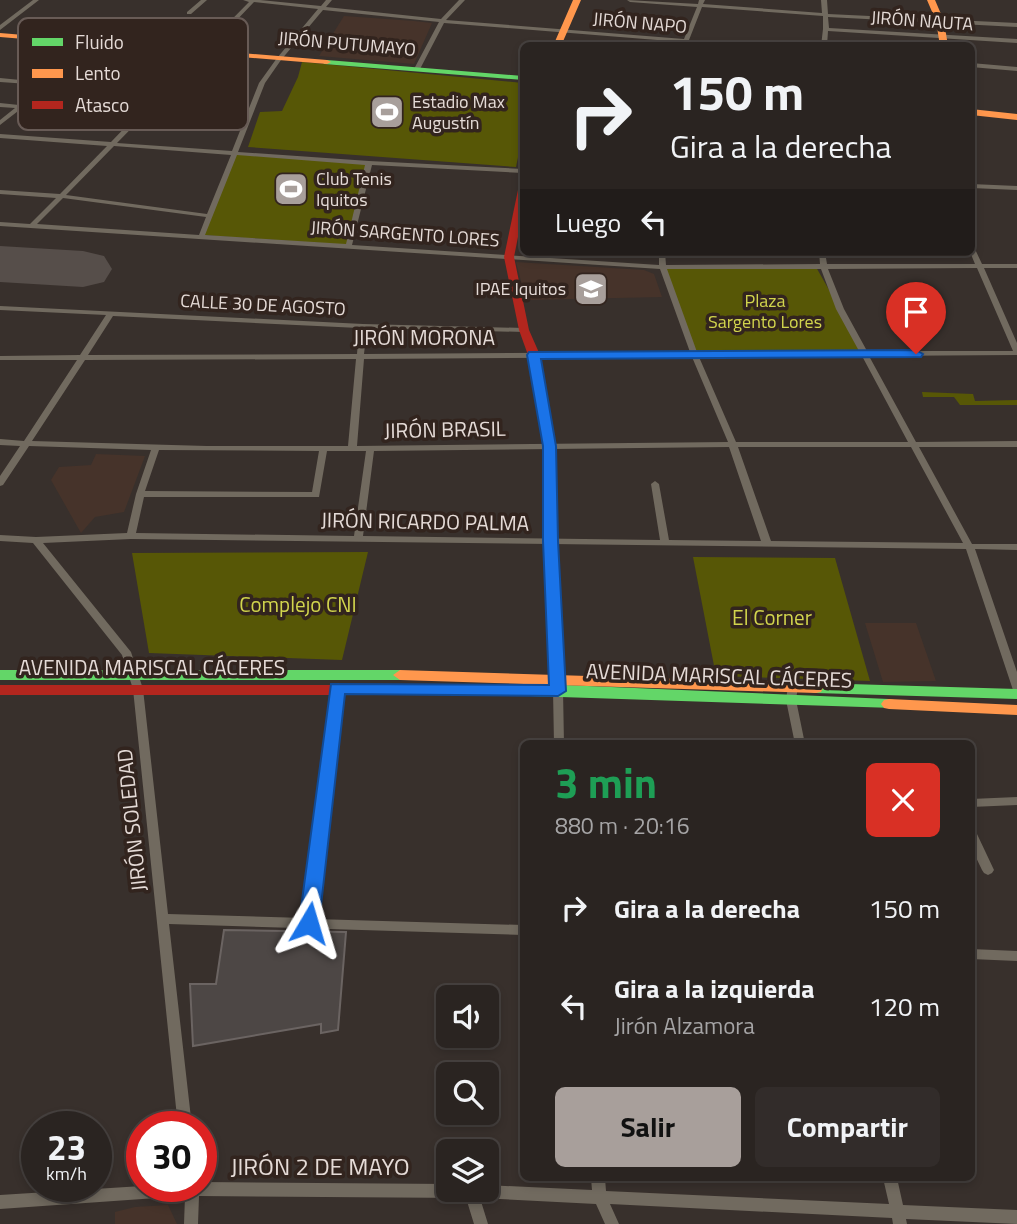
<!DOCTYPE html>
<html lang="es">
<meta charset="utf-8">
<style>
:root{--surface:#2a2421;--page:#322c2a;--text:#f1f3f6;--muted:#a5a4a5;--line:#46413f;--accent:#a89f9b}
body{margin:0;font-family:"Titillium Web",sans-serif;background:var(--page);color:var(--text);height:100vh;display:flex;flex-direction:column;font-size:26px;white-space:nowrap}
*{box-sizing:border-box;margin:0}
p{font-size:23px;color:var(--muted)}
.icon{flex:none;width:38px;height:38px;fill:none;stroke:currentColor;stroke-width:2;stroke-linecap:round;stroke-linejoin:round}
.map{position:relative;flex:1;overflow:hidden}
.drawer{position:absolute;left:520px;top:740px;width:455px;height:441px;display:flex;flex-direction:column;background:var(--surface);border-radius:10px;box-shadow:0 4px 10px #0003,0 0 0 2px var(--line)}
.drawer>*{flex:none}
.banner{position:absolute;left:520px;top:42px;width:455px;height:214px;border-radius:10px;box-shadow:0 4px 10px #0003,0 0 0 2px var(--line);background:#2a2421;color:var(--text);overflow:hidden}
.buttons{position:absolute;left:436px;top:985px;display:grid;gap:14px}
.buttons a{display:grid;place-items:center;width:63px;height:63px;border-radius:10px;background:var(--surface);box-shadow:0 4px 10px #0003,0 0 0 2px var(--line);font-size:35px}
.speed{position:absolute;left:21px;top:1111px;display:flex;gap:14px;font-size:35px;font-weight:700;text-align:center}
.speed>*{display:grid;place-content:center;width:91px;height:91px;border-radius:50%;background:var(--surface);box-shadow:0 4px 10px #0003,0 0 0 2px var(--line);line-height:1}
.speed small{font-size:18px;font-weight:400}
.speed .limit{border:10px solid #d22;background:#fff;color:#111}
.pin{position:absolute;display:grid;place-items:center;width:60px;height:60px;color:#fff;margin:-72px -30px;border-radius:50% 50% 50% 0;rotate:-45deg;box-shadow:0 0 7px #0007}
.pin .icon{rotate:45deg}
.me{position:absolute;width:77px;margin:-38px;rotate:7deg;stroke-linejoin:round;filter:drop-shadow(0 0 5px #0008)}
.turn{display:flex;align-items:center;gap:24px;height:147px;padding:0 35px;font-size:32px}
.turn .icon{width:91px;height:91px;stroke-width:2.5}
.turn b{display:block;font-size:49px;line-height:60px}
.then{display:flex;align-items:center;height:66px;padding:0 35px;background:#0003;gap:14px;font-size:26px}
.round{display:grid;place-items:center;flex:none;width:74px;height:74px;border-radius:10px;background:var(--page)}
.overview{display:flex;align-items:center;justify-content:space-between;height:119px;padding:0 35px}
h1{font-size:42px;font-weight:700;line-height:52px;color:#1e9e55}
.primary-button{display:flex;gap:14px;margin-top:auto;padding:14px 35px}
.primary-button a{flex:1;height:80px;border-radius:10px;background:var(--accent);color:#111;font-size:28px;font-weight:700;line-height:80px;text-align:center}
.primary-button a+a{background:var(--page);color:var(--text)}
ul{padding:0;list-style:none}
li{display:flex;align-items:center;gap:21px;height:98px;padding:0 35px}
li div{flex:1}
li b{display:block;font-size:26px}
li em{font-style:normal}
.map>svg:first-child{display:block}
.built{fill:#46332a}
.green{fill:#575706}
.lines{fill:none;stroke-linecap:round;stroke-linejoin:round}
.runway{fill:#564e4a;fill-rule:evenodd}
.building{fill:#4d4745;stroke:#6b6462;stroke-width:2}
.street{fill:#716a5f;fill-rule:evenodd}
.fast{fill:#63d668;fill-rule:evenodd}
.slow{fill:#ff974d;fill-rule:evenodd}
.jam{fill:#b3261e;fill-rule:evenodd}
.route{fill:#1a73e8;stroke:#114b97;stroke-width:2}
.labels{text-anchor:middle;stroke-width:7;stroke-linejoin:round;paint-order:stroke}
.far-street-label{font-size:18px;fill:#e5dbd7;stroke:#32241e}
.far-poi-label{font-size:18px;fill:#e5dbd7;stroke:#32241e;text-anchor:start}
.far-park-label{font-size:18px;fill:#d2d54d;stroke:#32241e}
.street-label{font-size:21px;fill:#e5dbd7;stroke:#32241e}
.park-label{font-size:21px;fill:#d2d54d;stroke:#32241e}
.near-street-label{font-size:24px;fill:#e5dbd7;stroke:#32241e}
.key{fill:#32241e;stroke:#685b56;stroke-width:2}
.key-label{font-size:19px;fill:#e5dbd7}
</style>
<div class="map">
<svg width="1017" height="1224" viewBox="0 0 1017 1224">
<rect width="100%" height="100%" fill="#38302c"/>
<path class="built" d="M344,16l70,5 18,2 -18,41 -95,-8z
M516,262l128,8 10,4 8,23 -136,3z
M96,454l49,2 -21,56 -29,5 -14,16 -30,-53 8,-13 32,-2z
M865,623h51l20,58 -53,1z
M168,1205l9,19h-62v-12l20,-5z"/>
<path class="green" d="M302,62l221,21v50l-7,34 -268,-20 12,-35 22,-1 16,-34z
M234,153l135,10 -20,82 -147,-10z
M664,267h152l50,88 -171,1z
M922,392l51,2 2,7 42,-1v5h-57l-6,-8h-31z
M368,552l-26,108 -193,-7 -17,-100z
M693,557l142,1 35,123 -154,-5z"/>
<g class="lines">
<path class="runway" d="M0,246l83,5 21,5 8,13 -8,13 -21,5 -83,-5z"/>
</g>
<path class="building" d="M224,930l122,2 -8,98 -17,3v-9l-128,22 -3,-62h26z"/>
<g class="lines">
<path class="street" d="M33,0h6l-39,30v-5z
M201,0h6l-16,14h-4v-2z
M243,0h17l61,6 5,-6h6l-6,7 115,12 18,-19h6l-19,20 238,19 13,-32 -67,-5 -3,-2 71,4 1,-4h6l-2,4 119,9 -1,-13h6l1,14 189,9v4l-189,-10 1,11 188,11v4l-189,-12 -1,15h-6l2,-17v-13l-121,-9 -13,33 60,6h-28l-33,-3 -2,3h-4v-4l-238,-19 -24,46 -3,2 -3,-2 25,-47 -116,-12 -42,50 -16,23 -27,69 131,9 154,8v4l-151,-8 -20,80 307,20v-13h6l1,13 154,-1 -1,-12h6l2,12h148l-5,-12h1v-7l3,2 8,17h35v4h-33l33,75v12l-148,1 47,86 101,-1v6h-98l53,97h45v6l-42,-1 42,123v19l-4,-1 -47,-141 -835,-10 -88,4 88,109 12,37 25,225 136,4 28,-230 1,-3h8l1,3 -27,231 208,6v10l-354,-11 23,203h-14l-45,-438 -11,-34 -89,-112 -33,-2v-6l36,2 91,-4 9,-39 15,-44 -122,-4 -26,39 -3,1v-10l20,-30 -20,-1v-6l24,2 53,-81h-77v-4l80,-1 26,-40 -106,-5v-4l363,18 161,4 4,2 -4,2 -157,-4 -3,26 326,-2 -30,-83 -660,-43v-4l30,2 26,-26 -56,-4v-4l60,4 47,-48 -107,-8v-4l111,8 24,-25 -113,-9 -22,17v-5l15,-12 -15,-1v-4l19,2 24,-20 -43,-3v-4l61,6 47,-42 2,1v2l-20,19 91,7 68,-69zM254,2l64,7 -41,49 -18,25 -27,68 -115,-8 46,-47 3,-1v-2l18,-18 3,-1v-2zM86,67l92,7 -18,18 -92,-8zM49,86l9,1 3,2 3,-2 93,8 -18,19 -113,-9zM114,146l117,9 -24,59 -141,-19zM237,155l128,10 -19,79 -141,-9zM63,198l143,19 -7,18 -162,-11zM977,268l36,83h-146l-23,-42 -16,-40zM667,269h154l15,40 23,42 -162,1zM113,316l246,12 -2,26 -269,1zM862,356l46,86h-172l-37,-85zM692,357l36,85 -371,4 7,-87zM356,359l-8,87h-141l-175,-5 53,-81zM729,447l32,94 -92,-1 -10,-56 -4,-3 -4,3 9,56 -297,-4 11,-85zM738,447h173l52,96 -192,-2zM159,450l160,1 -7,41 -167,-1zM327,451c14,0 26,0 39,0l-12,85 -218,-3 8,-36h175z
M971,63l46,4v4l-46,-4z
M971,184l46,2v4l-46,-2z
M793,682l5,4 -2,14 9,44h-10l-9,-44 2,-14z
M558,686l4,1 1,3 1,54h-10l-1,-54 1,-3z
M1017,797v8l-46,2v-8z
M971,830l4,1 2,3 17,36 -2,3 -4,2 -4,-2 -2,-3 -11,-23z
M971,949l46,2v10l-46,-2z
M591,1178h14l1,13 283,13 -6,-26h14l6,27 114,5v14l-111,-5 1,5h-14l-1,-6 -282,-14 9,20h-14l-9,-20 -116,-6 8,26h-14l-8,-26 -267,-2 -1,28h-14l1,-28 -185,13v-14l142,-9h59v-4l247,2v6h38v-5l106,5z"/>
<path class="fast" d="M327,60l196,16v4l-199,-16 -1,-2z
M547,424l6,4 3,18 1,95 7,144 325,14 5,1 3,4 -3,4 -428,-14 -2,-4 2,-4 5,-1h78l-6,-144 1,-95 -3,-18z
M0,670h400l7,5 -7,5h-400z
M816,683l201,6v10l-201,-6 -5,-1 -2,-4 2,-4z"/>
<path class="slow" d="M573,0h8l-20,46h-8z
M927,0h8l9,21 4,25h-8l-4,-25z
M0,33l327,27 4,2 -4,2 -327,-27z
M971,109l46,5v6l-46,-5z
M400,670l416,13 5,1 2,4 -2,4 -5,1 -416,-13 -7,-5z
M889,699l128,6v10l-128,-6 -5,-1 -3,-4 3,-4z"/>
<path class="jam" d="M523,187v25l-9,45 15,73 11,25 13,73 -6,4 -6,-4 -13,-73 -9,-25 -15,-73 14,-67z
M0,685h471l5,1 2,4 -2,4 -5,1h-471z"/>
</g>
<path class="route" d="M916,350l7,4 -2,3 -380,2 15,87 2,95 8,150 -8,5 -213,-2 -26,229 -3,5 -7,3 -7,-3 -3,-5 32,-239 218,1 -6,-144v-95l-16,-91 2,-3z"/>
<defs>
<g id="stadium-square" transform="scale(1.75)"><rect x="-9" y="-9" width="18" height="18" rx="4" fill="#a89f9b" stroke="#32241e"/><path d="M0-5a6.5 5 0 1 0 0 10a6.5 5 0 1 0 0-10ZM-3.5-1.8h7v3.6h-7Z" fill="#fff"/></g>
<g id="university-square" transform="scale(1.75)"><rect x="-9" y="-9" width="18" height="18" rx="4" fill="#a89f9b" stroke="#32241e"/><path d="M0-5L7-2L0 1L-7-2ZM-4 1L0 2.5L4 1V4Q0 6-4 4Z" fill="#fff"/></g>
</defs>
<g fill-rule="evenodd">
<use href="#stadium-square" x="387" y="112"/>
<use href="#stadium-square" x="291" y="189"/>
<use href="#university-square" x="591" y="289"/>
</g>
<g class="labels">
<g class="far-street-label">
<text transform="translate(922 21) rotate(4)" y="6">JIRÓN NAUTA</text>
<text transform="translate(640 23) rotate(5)" y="6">JIRÓN NAPO</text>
<text transform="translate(347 44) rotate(5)" y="6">JIRÓN PUTUMAYO</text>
<text transform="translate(405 234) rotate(4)" y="6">JIRÓN SARGENTO LORES</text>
<text transform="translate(263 305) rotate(3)" y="6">CALLE 30 DE AGOSTO</text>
</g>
<g class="far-poi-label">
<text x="412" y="108">Estadio Max<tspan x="412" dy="21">Augustín</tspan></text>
<text x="316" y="185">Club Tenis<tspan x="316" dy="21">Iquitos</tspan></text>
<text x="566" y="295" text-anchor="end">IPAE Iquitos</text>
</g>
<g class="far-park-label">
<text x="765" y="307">Plaza<tspan x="765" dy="21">Sargento Lores</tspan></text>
</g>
<g class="street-label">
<text x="424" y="345">JIRÓN MORONA</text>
<text transform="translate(445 430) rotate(-1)" y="7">JIRÓN BRASIL</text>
<text transform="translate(425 522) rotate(1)" y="7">JIRÓN RICARDO PALMA</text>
<text x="152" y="675">AVENIDA MARISCAL CÁCERES</text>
<text transform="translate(719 676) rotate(2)" y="7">AVENIDA MARISCAL CÁCERES</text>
<text transform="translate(132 820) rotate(-96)" y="7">JIRÓN SOLEDAD</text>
</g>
<g class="park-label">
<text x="298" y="612">Complejo CNI</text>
<text x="772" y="625">El Corner</text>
</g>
<g class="near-street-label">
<text x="320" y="1175">JIRÓN 2 DE MAYO</text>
</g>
</g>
<rect x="18" y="18" width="230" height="112" rx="10" class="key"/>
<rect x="32" y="38" width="31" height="8" fill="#63d668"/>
<rect x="32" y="69" width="31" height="9" fill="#ff974d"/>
<rect x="32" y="101" width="31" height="8" fill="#b3261e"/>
<g class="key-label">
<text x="75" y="49">Fluido</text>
<text x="75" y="80">Lento</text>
<text x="75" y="112">Atasco</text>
</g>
</svg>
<div class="buttons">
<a><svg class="icon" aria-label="sound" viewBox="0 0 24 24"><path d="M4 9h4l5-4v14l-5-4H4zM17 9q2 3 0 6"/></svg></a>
<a><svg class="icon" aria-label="search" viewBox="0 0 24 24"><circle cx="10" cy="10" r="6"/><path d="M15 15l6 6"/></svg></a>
<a><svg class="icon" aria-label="layers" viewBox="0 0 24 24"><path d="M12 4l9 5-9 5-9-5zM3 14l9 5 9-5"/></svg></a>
</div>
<div class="speed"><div>23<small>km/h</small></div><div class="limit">30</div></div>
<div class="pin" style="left:916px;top:354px;background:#d93025"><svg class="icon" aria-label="arrive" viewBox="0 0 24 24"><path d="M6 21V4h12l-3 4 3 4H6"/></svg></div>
<svg class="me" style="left:309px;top:923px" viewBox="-20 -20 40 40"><path d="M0-17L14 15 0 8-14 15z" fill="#1a73e8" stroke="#fff" stroke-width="4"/></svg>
<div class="banner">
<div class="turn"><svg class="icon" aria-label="right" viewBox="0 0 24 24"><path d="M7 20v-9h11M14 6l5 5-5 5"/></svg><div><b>150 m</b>Gira a la derecha</div></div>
<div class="then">Luego<svg class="icon" aria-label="left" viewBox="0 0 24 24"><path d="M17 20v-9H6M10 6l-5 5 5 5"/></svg></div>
</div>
<section class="drawer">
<div class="overview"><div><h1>3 min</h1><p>880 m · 20:16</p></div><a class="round" style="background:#d93025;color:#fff"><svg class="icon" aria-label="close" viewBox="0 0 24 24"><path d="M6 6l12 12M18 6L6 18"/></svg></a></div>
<ul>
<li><svg class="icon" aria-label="right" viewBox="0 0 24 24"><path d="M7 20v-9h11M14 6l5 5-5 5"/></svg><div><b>Gira a la derecha</b></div><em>150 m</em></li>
<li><svg class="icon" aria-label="left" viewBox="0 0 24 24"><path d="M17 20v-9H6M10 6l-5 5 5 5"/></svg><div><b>Gira a la izquierda</b><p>Jirón Alzamora</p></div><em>120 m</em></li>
</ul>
<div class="primary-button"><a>Salir</a><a>Compartir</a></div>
</section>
</div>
